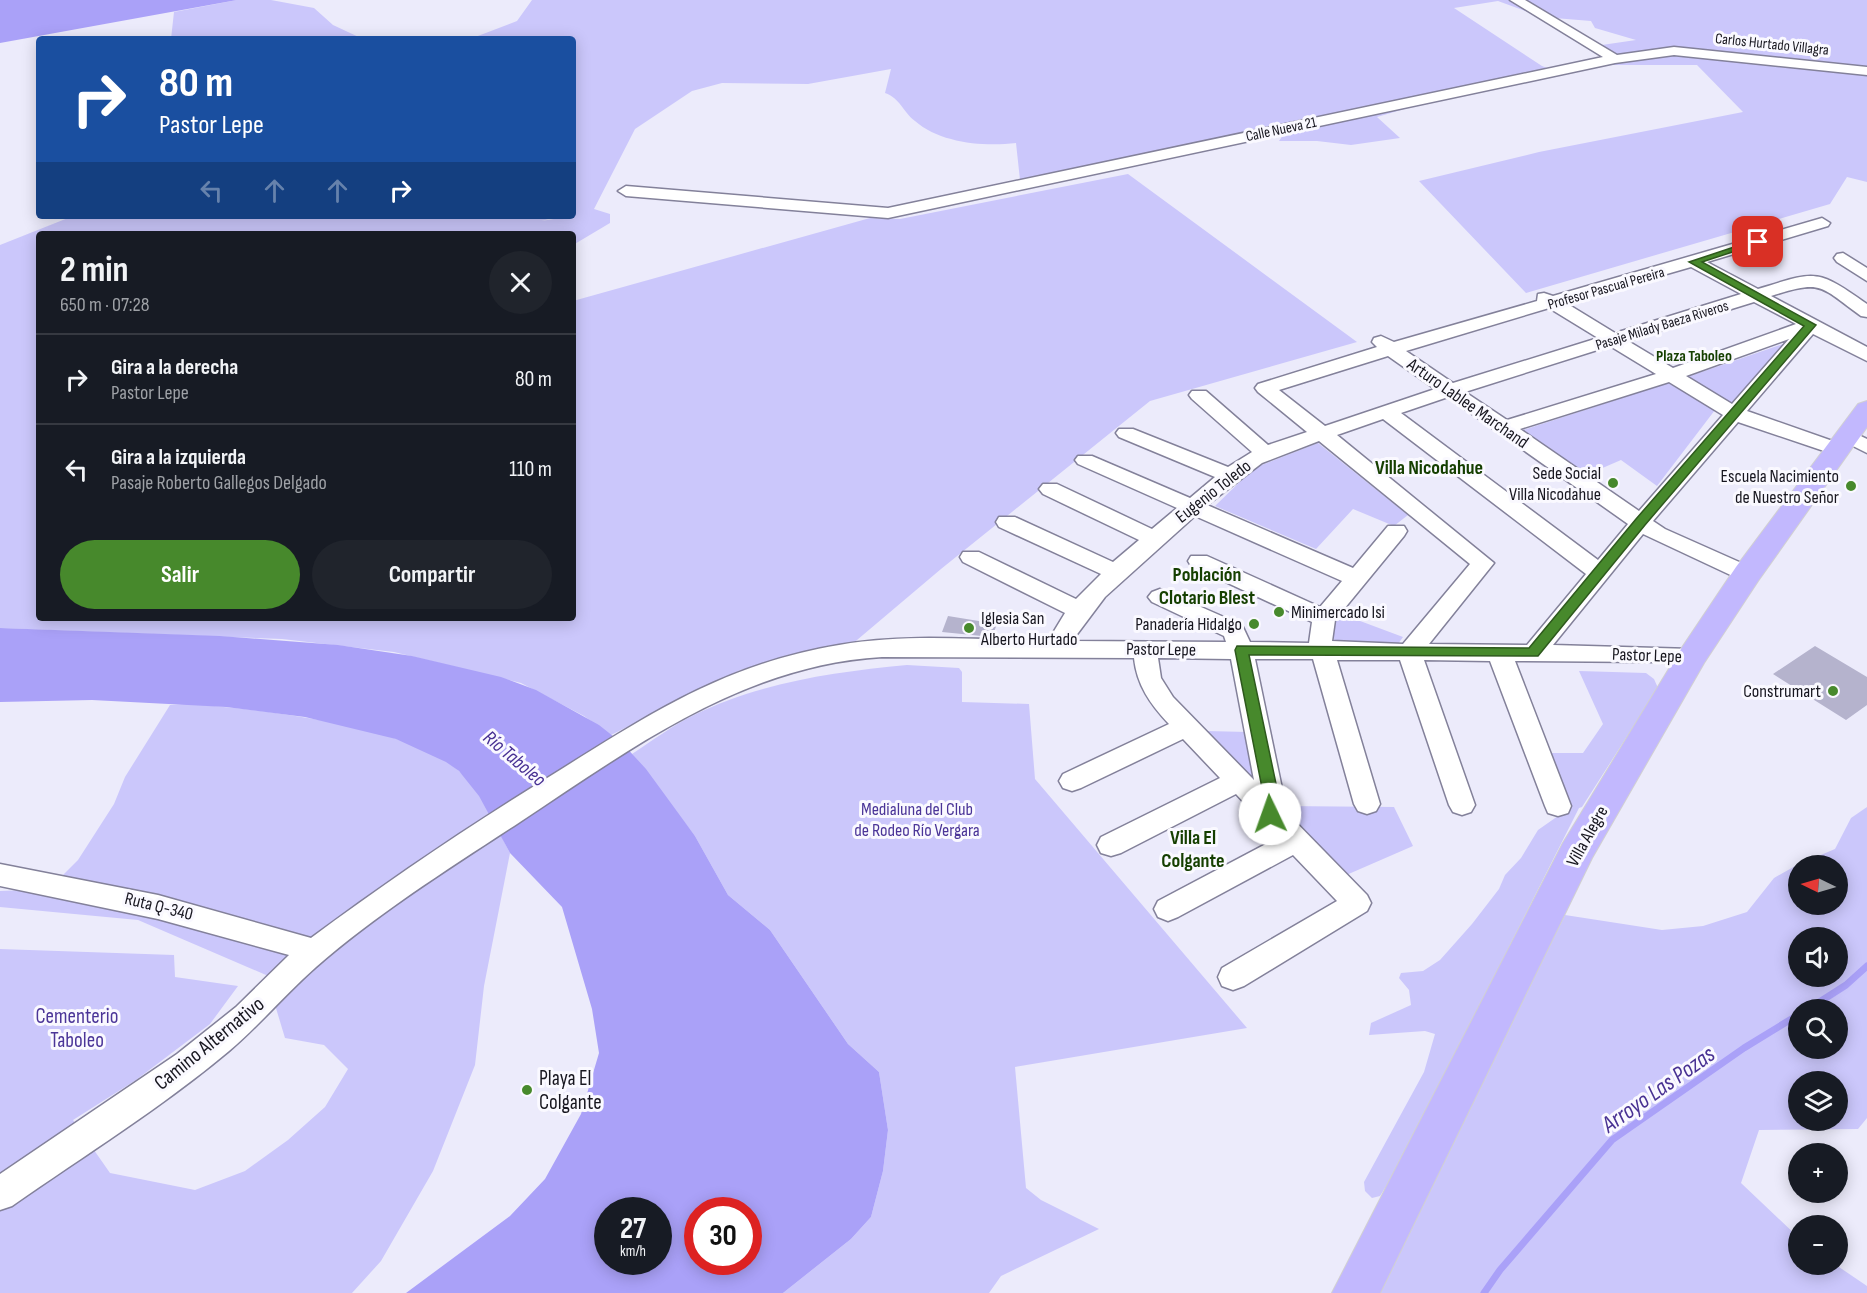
<!DOCTYPE html>
<html lang="es">
<meta charset="utf-8">
<style>
:root{--surface:#171b24;--page:#20242c;--text:#f1f3f6;--muted:#9ea1a6;--line:#363941;--accent:#47892c}
body{margin:0;font-family:"Sofia Sans Condensed",sans-serif;background:var(--page);color:var(--text);height:100vh;display:flex;flex-direction:column;font-size:22px;white-space:nowrap}
*{box-sizing:border-box;margin:0}
p{font-size:20px;color:var(--muted)}
.icon{flex:none;width:33px;height:33px;fill:none;stroke:currentColor;stroke-width:2;stroke-linecap:round;stroke-linejoin:round}
.map{position:relative;flex:1;overflow:hidden}
.drawer{position:absolute;left:36px;top:231px;width:540px;height:390px;display:flex;flex-direction:column;background:var(--surface);border-radius:6px;box-shadow:0 3px 15px #0003}
.drawer>*{flex:none}
.guide{position:absolute;left:36px;top:36px;width:540px;height:183px;border-radius:6px;box-shadow:0 3px 15px #0003;background:#1a4fa0;color:#fff;overflow:hidden}
.needle{width:39px;rotate:275deg}
.controls{position:absolute;left:1788px;top:855px;display:grid;gap:12px}
.controls a{display:grid;place-items:center;width:60px;height:60px;border-radius:50%;background:var(--surface);box-shadow:0 3px 15px #0003;font-size:30px}
.speed{position:absolute;left:594px;top:1197px;display:flex;gap:12px;font-size:30px;font-weight:700;text-align:center}
.speed>*{display:grid;place-content:center;width:78px;height:78px;border-radius:50%;background:var(--surface);box-shadow:0 3px 15px #0003;line-height:1}
.speed small{font-size:15px;font-weight:400}
.speed .limit{border:9px solid #d22;background:#fff;color:#111}
.pin{position:absolute;display:grid;place-items:center;width:51px;height:51px;color:#fff;margin:-26px;border-radius:12px;box-shadow:0 3px 9px #0006}
.me{position:absolute;width:66px;margin:-33px;rotate:357deg;stroke-linejoin:round;filter:drop-shadow(0 0 4px #0008)}
.turn{display:flex;align-items:center;gap:21px;height:126px;padding:0 24px;font-size:27px}
.turn .icon{width:78px;height:78px;stroke-width:2.5}
.turn b{display:block;font-size:42px;line-height:51px}
.lanes{display:flex;align-items:center;height:57px;padding:0 24px;background:#0003;justify-content:center;gap:30px;direction:ltr}
.lanes .off{opacity:.35}
.round{display:grid;place-items:center;flex:none;width:63px;height:63px;border-radius:32px;background:var(--page)}
.head{display:flex;align-items:center;justify-content:space-between;height:102px;padding:0 24px}
h1{font-size:36px;font-weight:700;line-height:45px}
.action{display:flex;gap:12px;margin-top:auto;padding:12px 24px}
.action a{flex:1;height:69px;border-radius:36px;background:var(--accent);color:#fff;font-size:24px;font-weight:700;line-height:69px;text-align:center}
.action a+a{background:var(--page);color:var(--text)}
ul{padding:0;list-style:none}
li{display:flex;align-items:center;gap:18px;height:90px;padding:0 24px;border-top:2px solid var(--line)}
li div{flex:1}
li b{display:block;font-size:22px}
li em{font-style:normal}
.map>svg:first-child{display:block}
.green{fill:#cbc7fb;fill-rule:evenodd}
.water{fill:#aaa1f8;fill-rule:evenodd}
.lines{fill:none;stroke-linecap:round;stroke-linejoin:round}
.stream{stroke:#aaa1f8;stroke-width:7}
.building{fill:#b5b3cd}
.minor-casing{stroke:#83819a;stroke-width:3}
.major-casing{stroke:#d1d0d2;stroke-width:2}
.minor{fill:#fff;fill-rule:evenodd}
.major{fill:#c2b8fe;fill-rule:evenodd}
.route{fill:#47892c;stroke:#2e591d;stroke-width:1.5}
.poi-dot{fill:#47892c;stroke:#faf9ff;stroke-width:2}
.labels{text-anchor:middle;stroke-width:6;stroke-linejoin:round;paint-order:stroke}
.far-street-label{font-size:15px;fill:#17161f;stroke:#faf9ff}
.far-neighbourhood-label{font-size:16px;font-weight:bold;fill:#153f00;stroke:#faf9ff}
.street-label{font-size:18px;fill:#17161f;stroke:#faf9ff}
.poi-label{font-size:18px;fill:#17161f;stroke:#faf9ff;text-anchor:end}
.park-label{font-size:18px;fill:#4b3598;stroke:#faf9ff}
.neighbourhood-label{font-size:20px;font-weight:bold;fill:#153f00;stroke:#faf9ff}
.water-label{font-size:20px;font-style:italic;fill:#483193;stroke:#faf9ff}
.near-park-label{font-size:21px;fill:#4b3598;stroke:#faf9ff}
.near-street-label{font-size:21px;fill:#17161f;stroke:#faf9ff}
.near-poi-label{font-size:21px;fill:#17161f;stroke:#faf9ff;text-anchor:start}
.near-water-label{font-size:24px;font-style:italic;fill:#483193;stroke:#faf9ff}
</style>
<div class="map">
<svg width="1867" height="1293" viewBox="0 0 1867 1293">
<rect width="100%" height="100%" fill="#ecebfb"/>
<path class="green" d="M237,0h34l43,8 19,17 30,14h-192l3,-27z
M532,0h1335v182l-20,-5 -17,27 -304,89 -107,-112 120,-29 204,-40 -46,-47h-90l-12,-19 41,-6 -41,-12 -4,-7 -49,-4 -44,-16 -44,7 88,58 17,7 -124,27 -58,17 23,21 -49,7 -34,-4h-38l11,-16 -270,55 -4,-37c-32,4 -76,0 -101,-22 -12,-9 -15,-23 -30,-28l6,-24 -83,15 -86,-1 -30,8 -57,38 -41,80 16,5v9l-37,22v-11h-534v384h534v-317l297,-83 30,1 228,-45 229,168 -207,59 -209,168 -97,82 -71,11 -33,8 -129,65 -27,-19 -63,-33 -127,-31 -112,-13 -282,-11v-383l73,-29h488l-20,5 32,-5v-177h-103l47,-18z
M1786,343l-55,60 -47,-25z
M1668,383l47,27 -58,76 -36,-26 -37,16 -64,-45z
M1318,443l90,72 -14,11 -41,-17 -37,40 -101,-43 39,-38z
M1336,612l67,25 -5,7h-60l-10,-12z
M907,665l52,3 3,4v30l67,2 6,75 212,249 -232,39 11,121 15,12 58,29 -98,47 -12,17h-206l68,-54 20,-22 12,-46 5,-41 -9,-58 -31,-28 -78,-114 -42,-35 -33,-59 -63,-82c20,-13 41,-29 62,-39 67,-33 141,-43 213,-50z
M1579,671l67,2 8,6 4,9 -76,119 -3,1 -71,141 -78,168 -50,79 -8,2 -7,-7 -1,-9 60,-110 11,-38 -10,-3 -56,4 2,-12 40,-18 -2,-15 -10,-12 2,-5 22,-2 17,-11 32,-36 27,-35 6,-14 16,-17 17,-28 30,-21 -20,-56h35l20,-29z
M189,704c68,5 222,21 271,68 23,21 36,54 50,81l-26,133 -9,79 -42,106 -52,90 -29,32h-352v-344l174,6 1,22 63,9 -28,38 -74,56 -63,40 37,53 85,17 50,-19 43,-31 37,-33 23,-38 -24,-24 -39,-7 -19,-63 -128,-55 -138,-13v-16l49,-2 29,-29 36,-56 11,-27 45,-72z
M1206,731l42,1 12,58z
M1282,806l112,1 19,39 -69,30 -65,-65z
M1867,807v311l-9,11 -99,1 -18,53 57,54v27l38,1 31,21v7h-492l190,-378 97,15 41,-4 44,-14 27,-34 23,-13 38,-16 16,-31zM1798,866h40v38h-40zM1798,938h40v38h-40zM1798,1010h40v38h-40zM1798,1082h40v38h-40z"/>
<path class="water" d="M0,0h237l-237,43z
M0,628l220,8 118,9 74,11 89,21 35,13 63,35 24,19 23,25 49,67 33,59 42,35 78,114 31,28 9,58 -5,41 -12,46 -20,22 -68,54h-377l104,-77 35,-37 36,-65 18,-61 -7,-44 -30,-102 -52,-54 -31,-57 -20,-25 -13,-9 -50,-23 -91,-22 -79,-10 -134,-7 -92,2zM608,1210h50v52h-50zM698,1210h50v52h-50z"/>
<g class="lines">
<path class="stream" d="M1807,1010l39,-25 21,-19
M1484,1293l16,-23 112,-130 132,-92 54,-33"/>
</g>
<path class="building" d="M948,616l49,8 -5,13 -50,-5z
M1815,646l52,31v28l-21,15 -73,-46z"/>
<g class="lines">
<g class="minor-casing">
<path id="minor" d="M1510,0h15l92,55 57,-8 193,20v8l-193,-20 -59,8 -727,155 -262,-22 -8,-5 8,-5 262,22 715,-151z
M1822,218l8,5 -2,3 -121,36 51,27c58,-18 58,-21 109,15v13l-6,-1c-43,-31 -38,-36 -90,-20l96,51v14l-54,-27 -66,77 97,34 3,4 -3,4h-14l-92,-31 -85,99 12,8 90,40 3,5 -3,5 -8,2 -8,-2 -96,-45 -90,111 139,4 9,2 3,6 -3,6 -9,2 -38,-3 -139,-1 56,145 -3,7 -10,3 -10,-3 -3,-7 -55,-145 -66,-1 51,145 -4,7 -9,3 -9,-3 -4,-7 -49,-145h-63l43,144 -4,7 -9,3 -9,-3 -4,-7 -41,-145h-58l29,139v12l83,85 4,8 -4,8 -123,75 -11,4 -11,-4 -4,-9 4,-9 115,-67 -44,-46 -115,62 -10,4 -10,-4 -4,-8 4,-8 119,-63 -41,-44 -115,59 -10,3 -10,-3 -4,-8 4,-8 119,-59 -37,-39 -102,49 -9,3 -9,-3 -4,-7 4,-7 106,-50c-19,-20 -32,-39 -35,-66l-252,-1c-139,8 -250,91 -362,165 -69,45 -142,91 -204,145 -31,27 -56,58 -87,84 -68,57 -144,104 -217,155l-12,4v-36l177,-120 59,-47 53,-52 -131,-36 -158,-33v-22l158,31 153,43c78,-58 158,-112 241,-163 96,-60 172,-111 287,-130 68,-12 140,-5 209,-4l17,-28 -102,-51 -3,-5 3,-5h16l97,47 25,-25 -102,-47 -3,-5 3,-5h16l98,45 26,-22 -96,-46 -4,-5 4,-5h14l95,45 25,-21 -99,-44 -3,-4 3,-4h14l98,42 25,-21 -96,-40 -3,-4 3,-4h14l95,38 24,-15 -60,-53 -3,-4 3,-4h14l62,54 39,-13 -49,-40 -3,-4 3,-4 119,-37 -5,-5 2,-4 7,-2 13,6 143,-41 1,-7 6,-1 9,3zM1691,267l50,27 -126,39 -49,-30zM1754,302l42,22 -123,44 -45,-27zM1549,308l49,30 -145,45 -47,-32zM1789,339l-57,65 -46,-28zM1610,346l46,28 -149,46 -42,-28zM1388,356l47,33 -110,37 -46,-36zM1669,382l54,33 -84,96 -119,-82zM1448,397l180,127 -30,36 -197,-147zM1383,419l203,155 -59,71 -98,-1 65,-81 -157,-128zM1319,441l151,123 -67,80 -71,-3 3,-21 69,-84 3,-5 -3,-5h-16l-35,42 -146,-63 55,-42zM1195,516l147,65 -22,26 -113,-51h-16l-3,5 3,5 121,56 -3,21 -59,-1 -8,-17 -82,-36 -8,3 -4,5 4,5 72,34 2,6 -154,-1 33,-44zM1158,658l73,1 23,121 -81,-83 -12,-19z
M1843,253l24,15v13l-30,-19 -3,-4 3,-4z
M1848,430l19,9v14l-26,-13 -3,-4 3,-4z"/>
</g>
<g class="major-casing">
<path id="major" d="M1867,401v26l-109,154 -54,82 -112,195 -212,435h-48l231,-450 118,-194 55,-82 122,-163z"/>
</g>
<use href="#minor" class="minor"/>
<use href="#major" class="major"/>
</g>
<path class="route" d="M1755,240l8,2 -61,20 114,63 -171,200 -107,131 -289,-1 30,143 -4,21h-11l-2,-5 2,-16 -29,-148 2,-4 292,2 107,-129 168,-193 -115,-64z"/>
<g class="poi-dot">
<circle cx="1613" cy="483" r="6"/>
<circle cx="1851" cy="486" r="6"/>
<circle cx="1279" cy="612" r="6"/>
<circle cx="1254" cy="624" r="6"/>
<circle cx="969" cy="628" r="6"/>
<circle cx="1833" cy="691" r="6"/>
<circle cx="527" cy="1090" r="6"/>
</g>
<g class="labels">
<g class="far-street-label">
<text transform="translate(1772 44) rotate(6)" y="5">Carlos Hurtado Villagra</text>
<text transform="translate(1281 129) rotate(-12)" y="5">Calle Nueva 21</text>
<text transform="translate(1606 288) rotate(-16)" y="5">Profesor Pascual Pereira</text>
<text transform="translate(1662 325) rotate(-17)" y="5">Pasaje Milady Baeza Riveros</text>
</g>
<g class="far-neighbourhood-label">
<text x="1694" y="361">Plaza Taboleo</text>
</g>
<g class="street-label">
<text transform="translate(1468 403) rotate(35)" y="6">Arturo Lablee Marchand</text>
<text transform="translate(1213 491) rotate(-38)" y="6">Eugenio Toledo</text>
<text transform="translate(1161 649) rotate(1)" y="6">Pastor Lepe</text>
<text transform="translate(1647 655) rotate(2)" y="6">Pastor Lepe</text>
<text transform="translate(1587 836) rotate(-61)" y="6">Villa Alegre</text>
<text transform="translate(159 906) rotate(14)" y="6">Ruta Q-340</text>
</g>
<g class="poi-label">
<text x="1601" y="479">Sede Social<tspan x="1601" dy="21">Villa Nicodahue</tspan></text>
<text x="1839" y="482">Escuela Nacimiento<tspan x="1839" dy="21">de Nuestro Señor</tspan></text>
<text x="1291" y="618" text-anchor="start">Minimercado Isi</text>
<text x="981" y="624" text-anchor="start">Iglesia San<tspan x="981" dy="21">Alberto Hurtado</tspan></text>
<text x="1242" y="630">Panadería Hidalgo</text>
<text x="1821" y="697">Construmart</text>
</g>
<g class="park-label">
<text x="917" y="815">Medialuna del Club<tspan x="917" dy="21">de Rodeo Río Vergara</tspan></text>
</g>
<g class="neighbourhood-label">
<text x="1429" y="474">Villa Nicodahue</text>
<text x="1207" y="581">Población<tspan x="1207" dy="23">Clotario Blest</tspan></text>
<text x="1193" y="844">Villa El<tspan x="1193" dy="23">Colgante</tspan></text>
</g>
<g class="water-label">
<text transform="translate(515 758) rotate(40)" y="7">Río Taboleo</text>
</g>
<g class="near-park-label">
<text x="77" y="1023">Cementerio<tspan x="77" dy="24">Taboleo</tspan></text>
</g>
<g class="near-street-label">
<text transform="translate(209 1043) rotate(-39)" y="7">Camino Alternativo</text>
</g>
<g class="near-poi-label">
<text x="539" y="1085">Playa El<tspan x="539" dy="24">Colgante</tspan></text>
</g>
<g class="near-water-label">
<text transform="translate(1658 1089) rotate(-35)" y="8">Arroyo Las Pozas</text>
</g>
</g>
</svg>
<div class="controls">
<a><svg class="needle" viewBox="-14 -14 28 28"><path d="M0-13l5 13h-10z" fill="#e53935"/><path d="M0 13l5-13h-10z" fill="#9ea1a6"/></svg></a>
<a><svg class="icon" aria-label="sound" viewBox="0 0 24 24"><path d="M4 9h4l5-4v14l-5-4H4zM17 9q2 3 0 6"/></svg></a>
<a><svg class="icon" aria-label="search" viewBox="0 0 24 24"><circle cx="10" cy="10" r="6"/><path d="M15 15l6 6"/></svg></a>
<a><svg class="icon" aria-label="layers" viewBox="0 0 24 24"><path d="M12 4l9 5-9 5-9-5zM3 14l9 5 9-5"/></svg></a>
<a>+</a>
<a>−</a>
</div>
<div class="speed"><div>27<small>km/h</small></div><div class="limit">30</div></div>
<div class="pin" style="left:1758px;top:242px;background:#d93025"><svg class="icon" aria-label="arrive" viewBox="0 0 24 24"><path d="M6 21V4h12l-3 4 3 4H6"/></svg></div>
<svg class="me" style="left:1270px;top:814px" viewBox="-20 -20 40 40"><circle r="19" fill="#fff"/><path d="M0-13L10 11 0 6-10 11z" fill="#47892c"/></svg>
<div class="guide">
<div class="turn"><svg class="icon" aria-label="right" viewBox="0 0 24 24"><path d="M7 20v-9h11M14 6l5 5-5 5"/></svg><div><b>80 m</b>Pastor Lepe</div></div>
<div class="lanes"><svg class="icon off" aria-label="left" viewBox="0 0 24 24"><path d="M17 20v-9H6M10 6l-5 5 5 5"/></svg><svg class="icon off" aria-label="ahead" viewBox="0 0 24 24"><path d="M12 20V5M6 11l6-6 6 6"/></svg><svg class="icon off" aria-label="ahead" viewBox="0 0 24 24"><path d="M12 20V5M6 11l6-6 6 6"/></svg><svg class="icon" aria-label="right" viewBox="0 0 24 24"><path d="M7 20v-9h11M14 6l5 5-5 5"/></svg></div>
</div>
<section class="drawer">
<div class="head"><div><h1>2 min</h1><p>650 m · 07:28</p></div><a class="round"><svg class="icon" aria-label="close" viewBox="0 0 24 24"><path d="M6 6l12 12M18 6L6 18"/></svg></a></div>
<ul>
<li><svg class="icon" aria-label="right" viewBox="0 0 24 24"><path d="M7 20v-9h11M14 6l5 5-5 5"/></svg><div><b>Gira a la derecha</b><p>Pastor Lepe</p></div><em>80 m</em></li>
<li><svg class="icon" aria-label="left" viewBox="0 0 24 24"><path d="M17 20v-9H6M10 6l-5 5 5 5"/></svg><div><b>Gira a la izquierda</b><p>Pasaje Roberto Gallegos Delgado</p></div><em>110 m</em></li>
</ul>
<div class="action"><a>Salir</a><a>Compartir</a></div>
</section>
</div>
